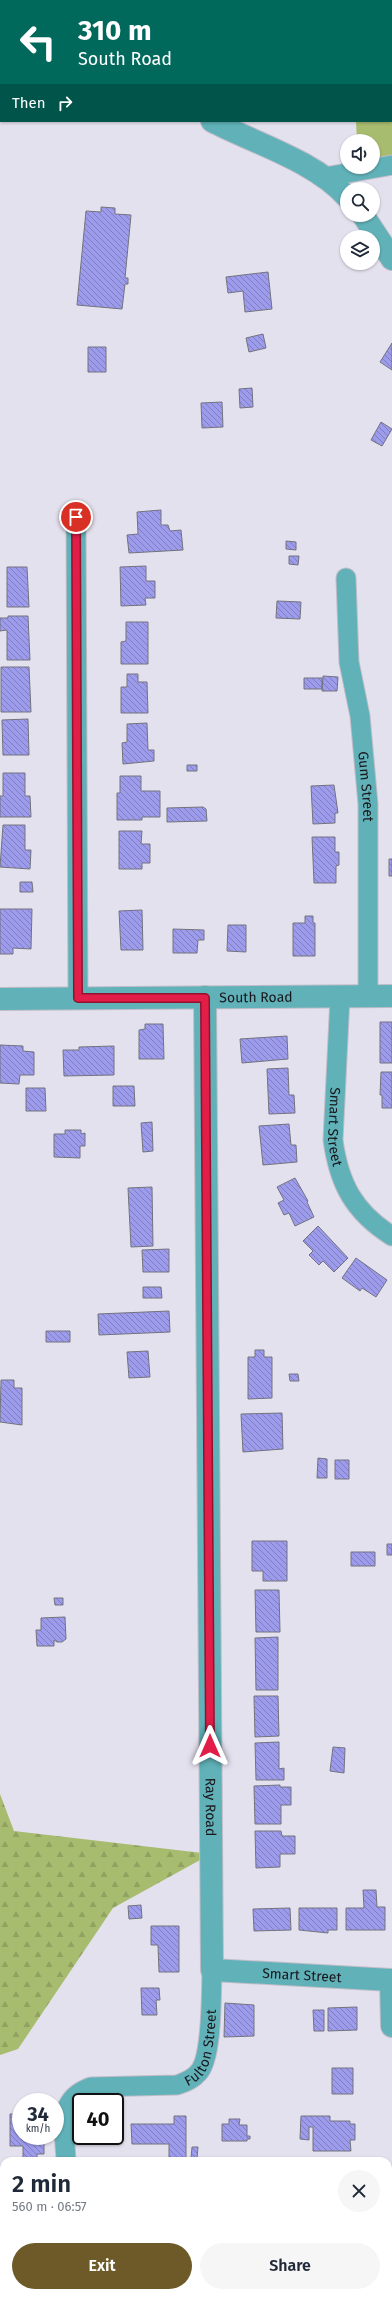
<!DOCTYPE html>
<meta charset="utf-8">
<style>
:root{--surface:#fff;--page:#f6f6f7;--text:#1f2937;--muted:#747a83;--accent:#6d5a28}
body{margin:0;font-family:"Fira Sans",sans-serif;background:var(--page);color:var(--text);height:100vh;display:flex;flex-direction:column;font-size:15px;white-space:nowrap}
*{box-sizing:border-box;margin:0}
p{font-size:13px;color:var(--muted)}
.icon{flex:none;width:22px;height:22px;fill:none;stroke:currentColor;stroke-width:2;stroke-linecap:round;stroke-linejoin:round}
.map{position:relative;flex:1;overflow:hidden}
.panel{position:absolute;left:0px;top:2157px;width:392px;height:140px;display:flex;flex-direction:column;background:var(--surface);border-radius:12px 12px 0 0;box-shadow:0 1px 3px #0004}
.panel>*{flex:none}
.hud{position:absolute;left:0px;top:0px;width:392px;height:122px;box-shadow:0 1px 3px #0004;background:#00695c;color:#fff;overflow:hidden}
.fabs{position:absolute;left:340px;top:134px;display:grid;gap:8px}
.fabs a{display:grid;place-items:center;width:40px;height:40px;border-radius:50%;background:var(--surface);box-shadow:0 1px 3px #0004;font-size:20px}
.speed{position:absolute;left:12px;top:2093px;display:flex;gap:8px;font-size:20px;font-weight:700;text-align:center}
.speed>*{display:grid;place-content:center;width:52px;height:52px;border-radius:50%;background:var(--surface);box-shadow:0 1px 3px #0004;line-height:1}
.speed small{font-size:10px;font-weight:400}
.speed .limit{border:2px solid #111;border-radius:6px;background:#fff;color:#111}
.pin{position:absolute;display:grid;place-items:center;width:34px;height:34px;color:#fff;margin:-17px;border:2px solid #fff;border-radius:50%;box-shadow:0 1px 4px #0007}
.me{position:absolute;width:44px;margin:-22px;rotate:0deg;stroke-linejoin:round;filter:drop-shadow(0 0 3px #0008)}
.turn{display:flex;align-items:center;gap:14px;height:84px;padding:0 12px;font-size:18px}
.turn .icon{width:52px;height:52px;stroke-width:2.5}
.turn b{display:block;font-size:28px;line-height:34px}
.then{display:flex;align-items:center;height:38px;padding:0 12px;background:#0003;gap:8px;font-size:15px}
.round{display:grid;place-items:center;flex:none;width:42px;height:42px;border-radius:21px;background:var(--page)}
.summary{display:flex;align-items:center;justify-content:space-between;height:68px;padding:0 12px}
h1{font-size:24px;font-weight:600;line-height:30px}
.primary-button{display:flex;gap:8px;margin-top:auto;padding:8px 12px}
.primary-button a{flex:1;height:46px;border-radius:24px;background:var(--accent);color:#fff;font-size:16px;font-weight:600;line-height:46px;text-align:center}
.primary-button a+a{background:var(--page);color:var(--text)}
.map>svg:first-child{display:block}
.green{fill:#a8bc6f}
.forest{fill:url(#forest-firs)}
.building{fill:url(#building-back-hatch);stroke:#72737e}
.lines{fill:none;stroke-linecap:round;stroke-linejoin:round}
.minor-casing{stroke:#bfbdc8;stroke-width:21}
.tertiary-casing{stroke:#bfbdc8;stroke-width:24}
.minor{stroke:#60b1b8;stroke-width:19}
.tertiary{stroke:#60b1b8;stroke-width:22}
.route-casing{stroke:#92132f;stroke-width:10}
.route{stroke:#e11d48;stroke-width:7}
.labels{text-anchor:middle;stroke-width:3;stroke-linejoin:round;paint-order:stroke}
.street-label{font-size:14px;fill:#18171c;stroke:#e4e1ee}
</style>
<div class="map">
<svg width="392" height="2297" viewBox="0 0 392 2297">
<defs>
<pattern id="forest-firs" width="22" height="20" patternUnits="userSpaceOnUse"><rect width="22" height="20" fill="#a8bc6f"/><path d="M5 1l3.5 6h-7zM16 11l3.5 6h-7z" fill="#90a160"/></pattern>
<pattern id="building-back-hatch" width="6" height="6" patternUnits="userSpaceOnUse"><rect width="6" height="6" fill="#9d9bec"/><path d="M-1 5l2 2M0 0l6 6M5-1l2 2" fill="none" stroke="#7f7dbe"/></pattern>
</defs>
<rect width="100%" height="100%" fill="#e4e1ee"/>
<path class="green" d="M354,0h38v165l-19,2v-26h-16l-1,-20h35v-120z"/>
<path class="forest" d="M0,1794l14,37 197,23 -98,54 -95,141 -18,6z"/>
<path class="building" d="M101,207l14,1v6l16,1 -6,63h3v6h-3l-3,25 -45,-4 9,-94 15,1z
M268,272l4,37 -27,3 -2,-21 -15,2 -2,-16z
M263,334l3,14 -17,4 -3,-14z
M392,343v27l-12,-8z
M88,347h18v25h-18z
M252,388l1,19 -13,1 -1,-19z
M222,402l1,25 -21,1 -1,-25z
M381,422l11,7 -10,17 -11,-6z
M161,510v15h7l2,6 11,-1 2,20 -54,3 -2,-18 11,-1 -1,-22z
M286,541l10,1v8l-10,-1z
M289,556h10l-1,9 -9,-1z
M146,566v15h9v17h-10l1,7 -25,1 -1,-39z
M7,567h20l2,40h-22z
M277,601l24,1 -1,17 -24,-1z
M8,616h20l2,44h-23v-30l-7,1v-13h8z
M126,622h22v42h-27v-22l5,-1z
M1,667h28l2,45h-30z
M127,674h11v8h9l1,31h-27v-26h6z
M323,676l15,1 -1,14h-15z
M304,678h18v11h-18z
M28,719l1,36h-26l-1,-35z
M147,723l1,27h6v11l-31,3 -1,-21 5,-1v-18z
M187,765h10v6h-10z
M3,773h22v23h5l1,21h-31v-21h3z
M120,776h21v15h19v26h-18v3h-25v-27h3z
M334,785l4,28h-3v10l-22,1 -2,-38z
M203,807l3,2 1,12 -40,1v-14z
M3,825h22v25h6l-1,19 -30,-2z
M119,831h23l-1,13h9v19h-8v6h-23z
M312,837h23v15h4v13l-3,1v17h-22z
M389,859h3v17h-3z
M20,882h12l1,10h-13z
M0,909h32l-1,40 -18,-1v6h-13z
M142,910l1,40h-22l-2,-39z
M305,916h8v7h2v33h-22v-33h12z
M228,925h18v27l-19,-1z
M173,929l31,1v10h-6l-1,13h-24z
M380,1022h12v41h-12z
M145,1024h18l1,35h-25v-29l6,-1z
M287,1036l1,23 -46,4 -2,-24z
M0,1045l23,1v5l11,1v23h-14l-1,9 -19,-1z
M114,1046v29l-50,1 -1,-26h16v-3z
M288,1068l1,27h5l1,18 -26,1 -2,-45z
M381,1072h11v36h-10v-13h-2z
M113,1086h21l1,20h-22z
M26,1088h19l1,23h-20z
M152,1122l1,29 -10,1 -2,-29z
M289,1124l2,21h5l1,17 -34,3 -4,-39z
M65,1130h16v4l4,-1v13h-5v12l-26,-1v-23h11z
M295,1178l13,23 -1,1 7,15 -19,9 -6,-13 -5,2 -6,-12 6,-3 -7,-13z
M152,1187l1,59 -22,1 -3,-59z
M318,1226l30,32 -14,14 -11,-11 -4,4 -10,-10 4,-4 -10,-10z
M169,1249v23h-26l-1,-22z
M356,1258l31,22 -11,17 -14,-9 -2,3 -18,-13z
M143,1287h18l1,11h-19z
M169,1311l1,21 -71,3 -1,-21z
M46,1331h24v11h-24z
M255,1350h9v7h8v41l-24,1v-42h7z
M148,1351l2,26 -21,1 -2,-26z
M289,1374h9l1,7h-9z
M1,1380h13v8h8v37l-22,-3z
M282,1413l1,36 -40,3 -2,-38z
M318,1458l9,1v19h-10z
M335,1460h14v19h-14z
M252,1541h35v40h-24v-10h-11z
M387,1544h5v11h-5z
M351,1552h24v14h-24z
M255,1590h24l1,42h-24z
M54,1598h9v7h-8z
M65,1617l1,22 -4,3h-5l-3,-2v6h-17l-1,-16h5v-12z
M278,1637v53h-22l-1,-52z
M254,1696h24l1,40 -24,1z
M279,1742v27l5,-1v12h-28l-1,-37z
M333,1747l12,1 -1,25 -14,-2z
M280,1785v2h11v18h-10v19h-26l-1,-38z
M255,1831h26l1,5h13v18h-15v13l-24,1z
M363,1890h13l1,17h8v23h-39v-22h18z
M141,1905l1,13 -13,1 -1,-13z
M290,1908l1,22 -37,1 -1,-22z
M299,1908h38v22h-9v3l-29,-3z
M151,1926h28v46h-20l-1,-27h-7z
M141,1988h18l1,12h-4l1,15h-15z
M225,2003l29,2v31l-30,1z
M357,2007v23l-29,1v-23z
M313,2010h11v21h-10z
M332,2068h21v26h-21z
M10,2114h11v22h23v18h-7v7h-14v-15h-13z
M174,2116h12v42h-17v-14h-37l-1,-20h43z
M301,2116h29v5h20v3h5v16h-5l1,11h-38v-24h-4v13l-9,-1z
M229,2119h11l-1,6h8v11h3v3h-3v2h-25v-17h7z
M192,2147h6l-1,12 -6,-1z"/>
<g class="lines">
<g class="minor-casing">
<g id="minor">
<path d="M325,177l67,-12"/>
<path d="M76,517l2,481"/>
<path id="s1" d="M346,578l3,84 11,54 8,88v193"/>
<path id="s2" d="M340,997l-7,143c6,44 21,72 59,96"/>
<path id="s3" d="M66,2161c-1,-31 -11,-61 25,-74l86,-2c8,-3 15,-5 21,-12 15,-15 13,-81 14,-103"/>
<path d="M68,2297v-4"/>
</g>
</g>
<g class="tertiary-casing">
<g id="tertiary">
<path d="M34,0l1,1"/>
<path d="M212,121c42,22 103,40 135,76"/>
<path d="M363,215l29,44"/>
<path id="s4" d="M205,997l7,973 179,10 1,46"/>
<path id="s5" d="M0,999l392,-3"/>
</g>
</g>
<use href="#minor" class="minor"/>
<use href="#tertiary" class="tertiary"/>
</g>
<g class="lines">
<g class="route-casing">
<path id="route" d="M76,517l2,481h127l5,748"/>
</g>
<use href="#route" class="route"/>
</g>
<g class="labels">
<g class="street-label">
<text dy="5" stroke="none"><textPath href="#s1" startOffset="210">Gum Street</textPath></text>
<text dy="5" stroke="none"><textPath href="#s5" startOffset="256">South Road</textPath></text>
<text dy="5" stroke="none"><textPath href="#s2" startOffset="130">Smart Street</textPath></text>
<text dy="5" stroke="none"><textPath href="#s4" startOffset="810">Ray Road</textPath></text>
<text dy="5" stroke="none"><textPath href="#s4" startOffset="1063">Smart Street</textPath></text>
<text dy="5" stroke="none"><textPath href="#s3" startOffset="222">Fulton Street</textPath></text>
</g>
</g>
</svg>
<div class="fabs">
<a><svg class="icon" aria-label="sound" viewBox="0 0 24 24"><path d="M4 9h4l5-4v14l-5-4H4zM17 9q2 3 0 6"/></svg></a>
<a><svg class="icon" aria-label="search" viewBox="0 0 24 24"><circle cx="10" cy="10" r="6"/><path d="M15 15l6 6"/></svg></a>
<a><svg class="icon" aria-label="layers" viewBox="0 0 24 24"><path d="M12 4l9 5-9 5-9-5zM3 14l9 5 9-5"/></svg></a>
</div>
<div class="speed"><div>34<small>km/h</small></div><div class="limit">40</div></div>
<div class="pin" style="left:76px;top:517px;background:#d93025"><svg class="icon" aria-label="arrive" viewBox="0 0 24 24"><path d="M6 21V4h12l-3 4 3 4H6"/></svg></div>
<svg class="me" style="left:210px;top:1746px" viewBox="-20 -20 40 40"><path d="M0-17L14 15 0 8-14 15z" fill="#e11d48" stroke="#fff" stroke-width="4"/></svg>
<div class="hud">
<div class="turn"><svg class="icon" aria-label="left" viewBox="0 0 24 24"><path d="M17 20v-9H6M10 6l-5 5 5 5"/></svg><div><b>310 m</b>South Road</div></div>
<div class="then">Then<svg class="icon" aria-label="right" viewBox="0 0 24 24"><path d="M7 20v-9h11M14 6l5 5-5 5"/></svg></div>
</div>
<section class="panel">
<div class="summary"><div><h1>2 min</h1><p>560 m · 06:57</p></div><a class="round"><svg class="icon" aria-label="close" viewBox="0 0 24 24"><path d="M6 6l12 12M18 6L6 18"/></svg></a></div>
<div class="primary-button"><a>Exit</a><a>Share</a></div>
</section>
</div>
